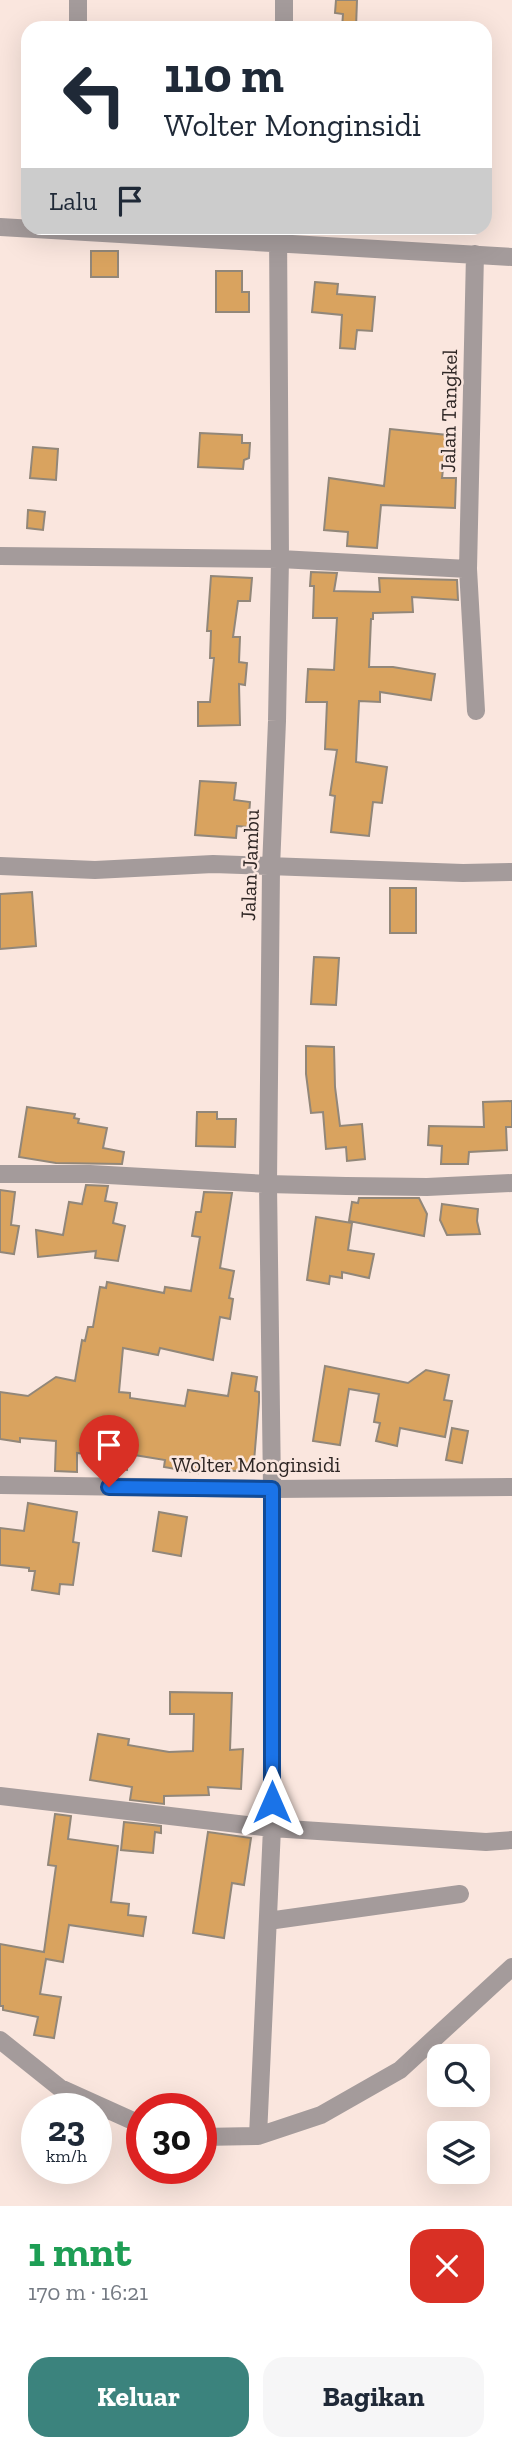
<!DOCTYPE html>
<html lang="id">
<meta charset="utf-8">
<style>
:root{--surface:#fff;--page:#f6f6f7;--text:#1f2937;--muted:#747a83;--accent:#3b837d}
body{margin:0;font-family:"Zilla Slab",serif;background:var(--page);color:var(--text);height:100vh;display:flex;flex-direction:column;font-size:26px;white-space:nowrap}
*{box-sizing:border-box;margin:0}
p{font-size:23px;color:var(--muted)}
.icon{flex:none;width:38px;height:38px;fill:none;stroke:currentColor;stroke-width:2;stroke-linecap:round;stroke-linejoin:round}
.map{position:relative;height:2206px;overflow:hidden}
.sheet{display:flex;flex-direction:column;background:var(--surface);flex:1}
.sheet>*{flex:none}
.guide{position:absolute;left:21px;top:21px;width:471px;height:214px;border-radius:21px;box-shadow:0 7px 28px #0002;background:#fff;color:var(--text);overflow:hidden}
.buttons{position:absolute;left:427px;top:2044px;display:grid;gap:14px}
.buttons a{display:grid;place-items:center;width:63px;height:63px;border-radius:14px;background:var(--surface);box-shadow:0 7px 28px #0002;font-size:35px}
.speed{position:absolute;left:21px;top:2093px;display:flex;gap:14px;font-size:35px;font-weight:700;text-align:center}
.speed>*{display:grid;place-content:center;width:91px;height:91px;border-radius:50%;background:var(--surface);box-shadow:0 7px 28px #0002;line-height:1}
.speed small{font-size:18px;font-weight:400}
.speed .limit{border:10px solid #d22;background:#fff;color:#111}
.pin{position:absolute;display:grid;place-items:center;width:60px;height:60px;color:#fff;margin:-72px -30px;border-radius:50% 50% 50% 0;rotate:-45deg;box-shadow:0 0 7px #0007}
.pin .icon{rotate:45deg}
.me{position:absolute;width:77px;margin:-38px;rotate:0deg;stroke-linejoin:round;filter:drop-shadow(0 0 5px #0008)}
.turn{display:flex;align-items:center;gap:24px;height:147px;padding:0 28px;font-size:32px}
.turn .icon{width:91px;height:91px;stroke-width:2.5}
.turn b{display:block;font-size:49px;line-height:60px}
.then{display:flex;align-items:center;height:66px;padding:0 28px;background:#0003;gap:14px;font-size:26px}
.round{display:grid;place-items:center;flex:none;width:74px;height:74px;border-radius:21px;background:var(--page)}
.head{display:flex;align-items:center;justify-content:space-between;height:119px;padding:0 28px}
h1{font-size:42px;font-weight:800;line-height:52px;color:#1e9e55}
.primary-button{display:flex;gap:14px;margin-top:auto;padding:14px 28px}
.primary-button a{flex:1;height:80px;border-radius:21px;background:var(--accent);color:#fff;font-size:28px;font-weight:800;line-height:80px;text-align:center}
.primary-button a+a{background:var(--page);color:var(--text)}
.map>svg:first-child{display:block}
.building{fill:#d9a35f;stroke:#928779;stroke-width:2}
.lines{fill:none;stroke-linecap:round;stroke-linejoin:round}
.minor{stroke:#a49b9b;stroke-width:18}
.route-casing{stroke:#114b97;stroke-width:18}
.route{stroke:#1a73e8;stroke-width:12}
.labels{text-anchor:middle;stroke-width:5;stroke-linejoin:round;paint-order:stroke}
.street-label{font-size:21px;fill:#2e2624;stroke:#fae6de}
</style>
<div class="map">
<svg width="512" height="2206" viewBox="0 0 512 2206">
<rect width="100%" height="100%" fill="#fae6de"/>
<path class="building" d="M336,0h21l-1,28h-14l1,-14 -8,-1z
M91,251h27v26h-27z
M216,271h26v21h7v20h-33z
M315,282l23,2 -1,10 38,3 -3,34 -15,-1 -2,19 -15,-1 2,-33 -30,-3z
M390,429l57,6 -5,43h14l-1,30 -74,-3 -4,43 -30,-2 1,-14 -24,-2 5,-52 55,8z
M200,433l42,2v8h8l-1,15 -5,2 -1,9 -45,-2z
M33,447l25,2 -2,31 -26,-2z
M28,510l17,2 -2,18 -16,-2z
M311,572l26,1 -3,18 46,1 -1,-14 78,2 1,20 -46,-3 1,15 -40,1v6h-2l-2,48h24l42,7 -4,26 -51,-8v10l-21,-1 -3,61 31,5 -5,36 -9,-1 -4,34 -38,-4 4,-36 -5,-1 7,-45 -12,-1 2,-47h-21l2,-33 26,1 3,-52h-24l1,-32h-4z
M211,576l41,2 -2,23h-12l-5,36h7l-1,25 8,1 -2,22 -6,-1 1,41 -42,1v-24h12l4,-44h-4l1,-27h-4z
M200,781l36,2 -2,17 16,2 -2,25 -11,-1 -1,12 -41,-3z
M390,888h26v45h-26z
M32,892l4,54 -36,3v-55z
M314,957l25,1 -3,47 -25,-1z
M306,1046l28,1 1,40 5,39 22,-2 3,35 -18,2 -1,-14 -20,2 -3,-37 -12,1 -5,-39z
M512,1101v26h-6l1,23 -38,2 -1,12h-27l1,-18 -14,-1 1,-19 55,1 -1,-25z
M27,1107l48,7 -1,4 5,1 -1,4 29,5 -4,20 21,4 -2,12 -66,-1 -37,-6z
M197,1112h20v7h19l-1,28 -39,-1z
M86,1185l22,1 -3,15 12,2 -4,20 12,3 -7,35 -23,-3 1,-7 -58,6 -2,-27 27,5 6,-33 13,2z
M0,1190l15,2 -4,33 8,1 -5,28 -14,-2z
M204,1192l28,1 -12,75 14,3 -5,27 4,1 -3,20 -10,-2 -7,43 -53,-12 -2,7 -35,-7 -4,44 11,1v5l55,8 3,-16 40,6 4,-23 25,4 -2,14 4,1v10l-6,71 -54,-6 -1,6 -34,-6 1,-7 -37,-6 -1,16 -19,-2 1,-11 -32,-4v19l-22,-1 1,-30 -36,-3v4l-20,-3v-47l28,4 28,-19 19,4 7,-41 3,1 3,-14h5l7,-40 6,1 1,-6 57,11 1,-6 26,4 9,-54 -8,-1 4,-24h5z
M359,1198h60l8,16 -3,22 -75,-15 3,-19 6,1z
M442,1204l36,5 -1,12 3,13 -33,1 -7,-15z
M316,1217l36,6 -4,27 26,4 -5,24 -27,-6v6l-12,-2 -1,8 -22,-4z
M325,1366l83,17 18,-13 23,5 -5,25 8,1 -7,36 -45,-9 -3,18 -21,-5 4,-18 -6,-1 5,-28 -30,-5 -9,56 -27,-4z
M452,1428l16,3 -6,32 -16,-3z
M28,1503l49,9 -4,30 6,1 -6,42 -13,-1 -1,10 -27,-4 3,-19h-6v-3l-29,-3v-37l24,3z
M159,1512l28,5 -6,39 -28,-5z
M170,1692l62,1 -2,57 13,-1 -2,40 -33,-2 1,8 -45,1v8l-34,-4 2,-13 -42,-7 8,-46 31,5 -1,6 41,7 24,-1 1,-37h-24z
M55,1814l16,2 -3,23 50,7 -7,56 18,2 -1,11 18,2 -3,19 -74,-11 -6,37 -17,-3 -6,35 21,3 -7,41 -20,-3 4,-18 -35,-7v-4h-3v-62l44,8 12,-86 -8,-1z
M124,1822l37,4v7l-6,-1 -2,21 -32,-3z
M208,1832l43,6 -7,47 -12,-2 -8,55 -31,-5z"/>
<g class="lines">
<path class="minor" d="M78,28v-28
M284,28v-28
M0,227l512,30
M475,254l-7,315 8,142
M0,556l280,3 188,10
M0,866l95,4 118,-6 250,9 49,-1
M0,1174h90l178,10 78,2 81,1 85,-4
M0,1485l272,4 240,-2
M0,1796l272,32 214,14 26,-2
M268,1921l192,-27
M0,2040l60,48 82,37
M258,2136l14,-308v-339l-4,-305 3,-316 6,-147 3,-162 -2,-331
M201,2137l57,-1 63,-21 79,-45 112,-103"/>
</g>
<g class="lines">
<g class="route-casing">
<path id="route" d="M109,1487l163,2v313"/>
</g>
<use href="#route" class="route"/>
</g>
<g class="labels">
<g class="street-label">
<text transform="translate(449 411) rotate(-89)" y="7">Jalan Tangkel</text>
<text transform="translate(250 865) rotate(-88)" y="7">Jalan Jambu</text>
<text x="256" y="1472">Wolter Monginsidi</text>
</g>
</g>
</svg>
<div class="buttons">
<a><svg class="icon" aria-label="search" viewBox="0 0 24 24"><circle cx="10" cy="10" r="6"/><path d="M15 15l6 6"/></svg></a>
<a><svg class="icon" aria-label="layers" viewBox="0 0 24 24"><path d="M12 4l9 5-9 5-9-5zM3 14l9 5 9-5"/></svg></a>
</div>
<div class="speed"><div>23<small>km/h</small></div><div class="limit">30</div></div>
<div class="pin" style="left:109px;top:1487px;background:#d93025"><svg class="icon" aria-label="arrive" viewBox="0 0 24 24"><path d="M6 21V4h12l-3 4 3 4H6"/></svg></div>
<svg class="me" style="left:272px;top:1802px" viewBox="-20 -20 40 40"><path d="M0-17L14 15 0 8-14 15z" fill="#1a73e8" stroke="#fff" stroke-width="4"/></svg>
<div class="guide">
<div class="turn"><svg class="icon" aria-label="left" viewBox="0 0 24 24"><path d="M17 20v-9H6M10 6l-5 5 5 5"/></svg><div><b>110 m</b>Wolter Monginsidi</div></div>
<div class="then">Lalu<svg class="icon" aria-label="arrive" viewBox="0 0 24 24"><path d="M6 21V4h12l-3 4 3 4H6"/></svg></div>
</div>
</div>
<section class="sheet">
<div class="head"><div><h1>1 mnt</h1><p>170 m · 16:21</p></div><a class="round" style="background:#d93025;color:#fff"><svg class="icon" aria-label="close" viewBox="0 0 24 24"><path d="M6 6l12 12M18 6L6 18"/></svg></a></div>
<div class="primary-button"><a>Keluar</a><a>Bagikan</a></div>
</section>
